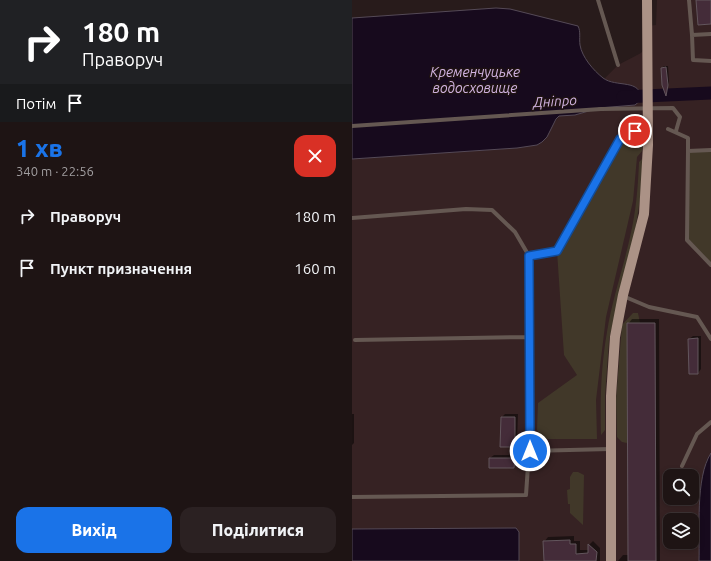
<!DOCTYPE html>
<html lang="uk">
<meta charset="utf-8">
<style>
:root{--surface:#1e1414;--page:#2b2122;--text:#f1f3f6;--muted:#a19ea0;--line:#3c3334;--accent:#1a73e8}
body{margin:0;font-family:Ubuntu,sans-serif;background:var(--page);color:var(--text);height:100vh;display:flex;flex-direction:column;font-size:15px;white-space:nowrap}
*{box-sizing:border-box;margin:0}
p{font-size:13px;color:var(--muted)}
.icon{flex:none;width:22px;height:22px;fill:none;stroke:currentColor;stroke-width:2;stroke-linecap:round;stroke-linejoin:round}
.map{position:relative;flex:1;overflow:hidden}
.panel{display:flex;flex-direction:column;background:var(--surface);width:352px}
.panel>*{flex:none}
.guide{background:#202124;color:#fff;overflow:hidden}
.fabs{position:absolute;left:311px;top:469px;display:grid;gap:8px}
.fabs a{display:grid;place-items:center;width:36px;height:36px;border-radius:8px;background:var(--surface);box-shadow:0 2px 6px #0003,0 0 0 1px var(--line);font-size:20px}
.pin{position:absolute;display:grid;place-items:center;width:34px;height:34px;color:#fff;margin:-17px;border:2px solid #fff;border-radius:50%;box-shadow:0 1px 4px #0007}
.me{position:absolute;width:44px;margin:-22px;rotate:0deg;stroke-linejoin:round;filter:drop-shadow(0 0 3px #0008)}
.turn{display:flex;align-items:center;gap:14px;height:84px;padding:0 16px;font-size:18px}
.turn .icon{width:52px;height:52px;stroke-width:2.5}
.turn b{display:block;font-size:28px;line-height:34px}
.then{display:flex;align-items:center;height:38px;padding:0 16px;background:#0003;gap:8px;font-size:15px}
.round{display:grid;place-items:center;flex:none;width:42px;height:42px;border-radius:12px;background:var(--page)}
.summary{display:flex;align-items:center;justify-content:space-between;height:68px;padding:0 16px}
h1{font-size:24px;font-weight:800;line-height:30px;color:var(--accent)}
.action{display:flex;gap:8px;margin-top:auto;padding:8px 16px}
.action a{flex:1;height:46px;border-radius:12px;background:var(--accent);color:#fff;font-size:16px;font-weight:800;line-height:46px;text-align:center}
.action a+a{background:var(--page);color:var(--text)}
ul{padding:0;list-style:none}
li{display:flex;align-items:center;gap:12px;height:52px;padding:0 16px}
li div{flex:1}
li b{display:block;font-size:15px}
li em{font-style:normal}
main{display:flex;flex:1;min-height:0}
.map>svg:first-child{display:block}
.built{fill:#362223;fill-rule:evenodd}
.green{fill:#413829}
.water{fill:#170a1d;stroke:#554a57}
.shadow{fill:#0007}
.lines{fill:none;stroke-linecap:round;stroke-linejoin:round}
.river{stroke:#170a1d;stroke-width:13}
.building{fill:#442c39;stroke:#63565d}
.service{stroke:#655852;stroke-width:4}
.primary{stroke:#ab9286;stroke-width:10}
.route-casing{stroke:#114b97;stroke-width:10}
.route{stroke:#1a73e8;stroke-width:7}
.labels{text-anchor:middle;stroke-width:3;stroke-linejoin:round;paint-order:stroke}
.water-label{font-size:14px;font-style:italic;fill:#d0b2e0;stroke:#1e1212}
</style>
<main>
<section class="panel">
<div class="guide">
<div class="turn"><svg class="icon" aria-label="right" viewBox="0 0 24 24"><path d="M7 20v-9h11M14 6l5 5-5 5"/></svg><div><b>180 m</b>Праворуч</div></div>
<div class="then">Потім<svg class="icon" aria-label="arrive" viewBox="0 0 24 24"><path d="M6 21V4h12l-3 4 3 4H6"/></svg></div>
</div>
<div class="summary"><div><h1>1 хв</h1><p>340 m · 22:56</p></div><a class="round" style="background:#d93025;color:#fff"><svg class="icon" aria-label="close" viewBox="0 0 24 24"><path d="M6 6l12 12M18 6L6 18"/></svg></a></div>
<ul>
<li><svg class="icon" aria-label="right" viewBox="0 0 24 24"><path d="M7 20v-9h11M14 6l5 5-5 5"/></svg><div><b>Праворуч</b></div><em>180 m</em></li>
<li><svg class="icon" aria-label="arrive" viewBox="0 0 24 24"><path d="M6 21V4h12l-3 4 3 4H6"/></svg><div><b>Пункт призначення</b></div><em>160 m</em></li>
</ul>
<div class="action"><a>Вихід</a><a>Поділитися</a></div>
</section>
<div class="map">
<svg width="359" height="561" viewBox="0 0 359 561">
<rect width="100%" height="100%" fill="#281b1b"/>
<path class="built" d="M305,0h54v453l-5,8 -6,72 -1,28h-180v-29l-3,-4 -164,1v-370l165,-11 20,-3 5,-3 17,-26 16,-1 24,-7 39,-4 -22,-20 -12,-5 14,-14 23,-12 7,-8 -1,-19 9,-1zM318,476h22v22h-22zM318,520h22v22h-22z"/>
<path class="green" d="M283,131l7,1v19l-5,6 -4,44 -27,116 -10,83 1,39h-53l-7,-9 1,-27 39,-28 -13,-20 -7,-104 63,-112z
M359,150v115l-24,-25 1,-89z
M290,159v27l-8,52 -25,102 -4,56v34l-4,5c-1,-35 0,-69 6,-103 5,-32 16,-63 23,-95 6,-25 8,-50 9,-75z
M281,313h5l2,10 -13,1v119l-5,-1 -5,-5 -1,-38 6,-74z
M221,472h5l6,3 -1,50 -13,-12v-9h-2l-1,-14 3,-1v-12z"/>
<path class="water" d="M144,8l14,1 68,17c3,6 1,12 2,19 2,12 13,25 23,33 13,10 39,0 38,22l-6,5 -36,3 -24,7 -16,1 -3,3 -9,18 -5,5 -5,3 -20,3 -165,11v-141z
M359,453v108h-12c1,-30 -4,-83 12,-108z
M164,528l3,4v29h-167v-32z"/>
<path class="shadow" d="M312,66h4l1,16 -3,12 -4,-26z
M280,319h27l1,242h-42l5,-6h6l-1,-231z
M341,336h8v33l-3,4h-8l-1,-34z
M0,414h2v29l-2,2z
M153,414h13l-1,29 -3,3h-13l1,-29z
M142,455h23v9l-3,3 -24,-9z
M222,536v5h6v9h9v-5l4,-4 7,7v13h-55l-1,-19 4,-5z"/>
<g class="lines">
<path class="river" d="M271,97l88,-4"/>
</g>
<path class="building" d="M344,0h15v24l-13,1z
M314,67l2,18 -2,11 -4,-11 -1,-17z
M275,323h28l1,238h-28z
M346,338v36h-9l-1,-35z
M149,417h14v30h-15z
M137,458h26l-1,10h-25z
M218,540v4h6v10l12,-1v-9l9,8 -1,9h-52l-1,-20z"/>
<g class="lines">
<path class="service" d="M246,0l20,65
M337,0l3,35 19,-1
M340,35l1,25 18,1
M0,126l249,-17 72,-1 7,9 -4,14
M316,129l20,9v13
M359,150l-23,1 -1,89 24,25
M0,218l114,-9 26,1 23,22 14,24v195l81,-2
M177,256l28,-5 63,-112 15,-8
M271,296l26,11 48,10 14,22
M3,340l174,-3
M330,466l15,-32 14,-12
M0,497l174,-2 3,-44 -15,1"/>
<path class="primary" d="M259,561v-165l4,-59 8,-42 21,-81 4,-69 -1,-145"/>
</g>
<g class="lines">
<g class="route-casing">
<path id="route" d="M178,451l-1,-195 28,-5 63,-112 15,-8"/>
</g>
<use href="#route" class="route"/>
</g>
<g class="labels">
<g class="water-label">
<text x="123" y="77">Кременчуцьке<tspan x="123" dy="16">водосховище</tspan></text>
<text transform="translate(203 101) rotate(-3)" y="5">Дніпро</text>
</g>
</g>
</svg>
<div class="fabs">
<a><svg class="icon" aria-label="search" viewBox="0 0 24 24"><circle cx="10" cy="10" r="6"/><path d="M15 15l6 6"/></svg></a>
<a><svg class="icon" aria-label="layers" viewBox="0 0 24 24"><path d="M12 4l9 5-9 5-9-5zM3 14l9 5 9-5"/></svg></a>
</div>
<div class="pin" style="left:283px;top:131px;background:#d93025"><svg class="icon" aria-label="arrive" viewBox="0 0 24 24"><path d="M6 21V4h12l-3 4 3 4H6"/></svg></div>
<svg class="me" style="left:178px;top:451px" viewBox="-20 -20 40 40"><circle r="17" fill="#1a73e8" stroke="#fff" stroke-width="3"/><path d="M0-11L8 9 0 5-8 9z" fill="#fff"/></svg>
</div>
</main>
